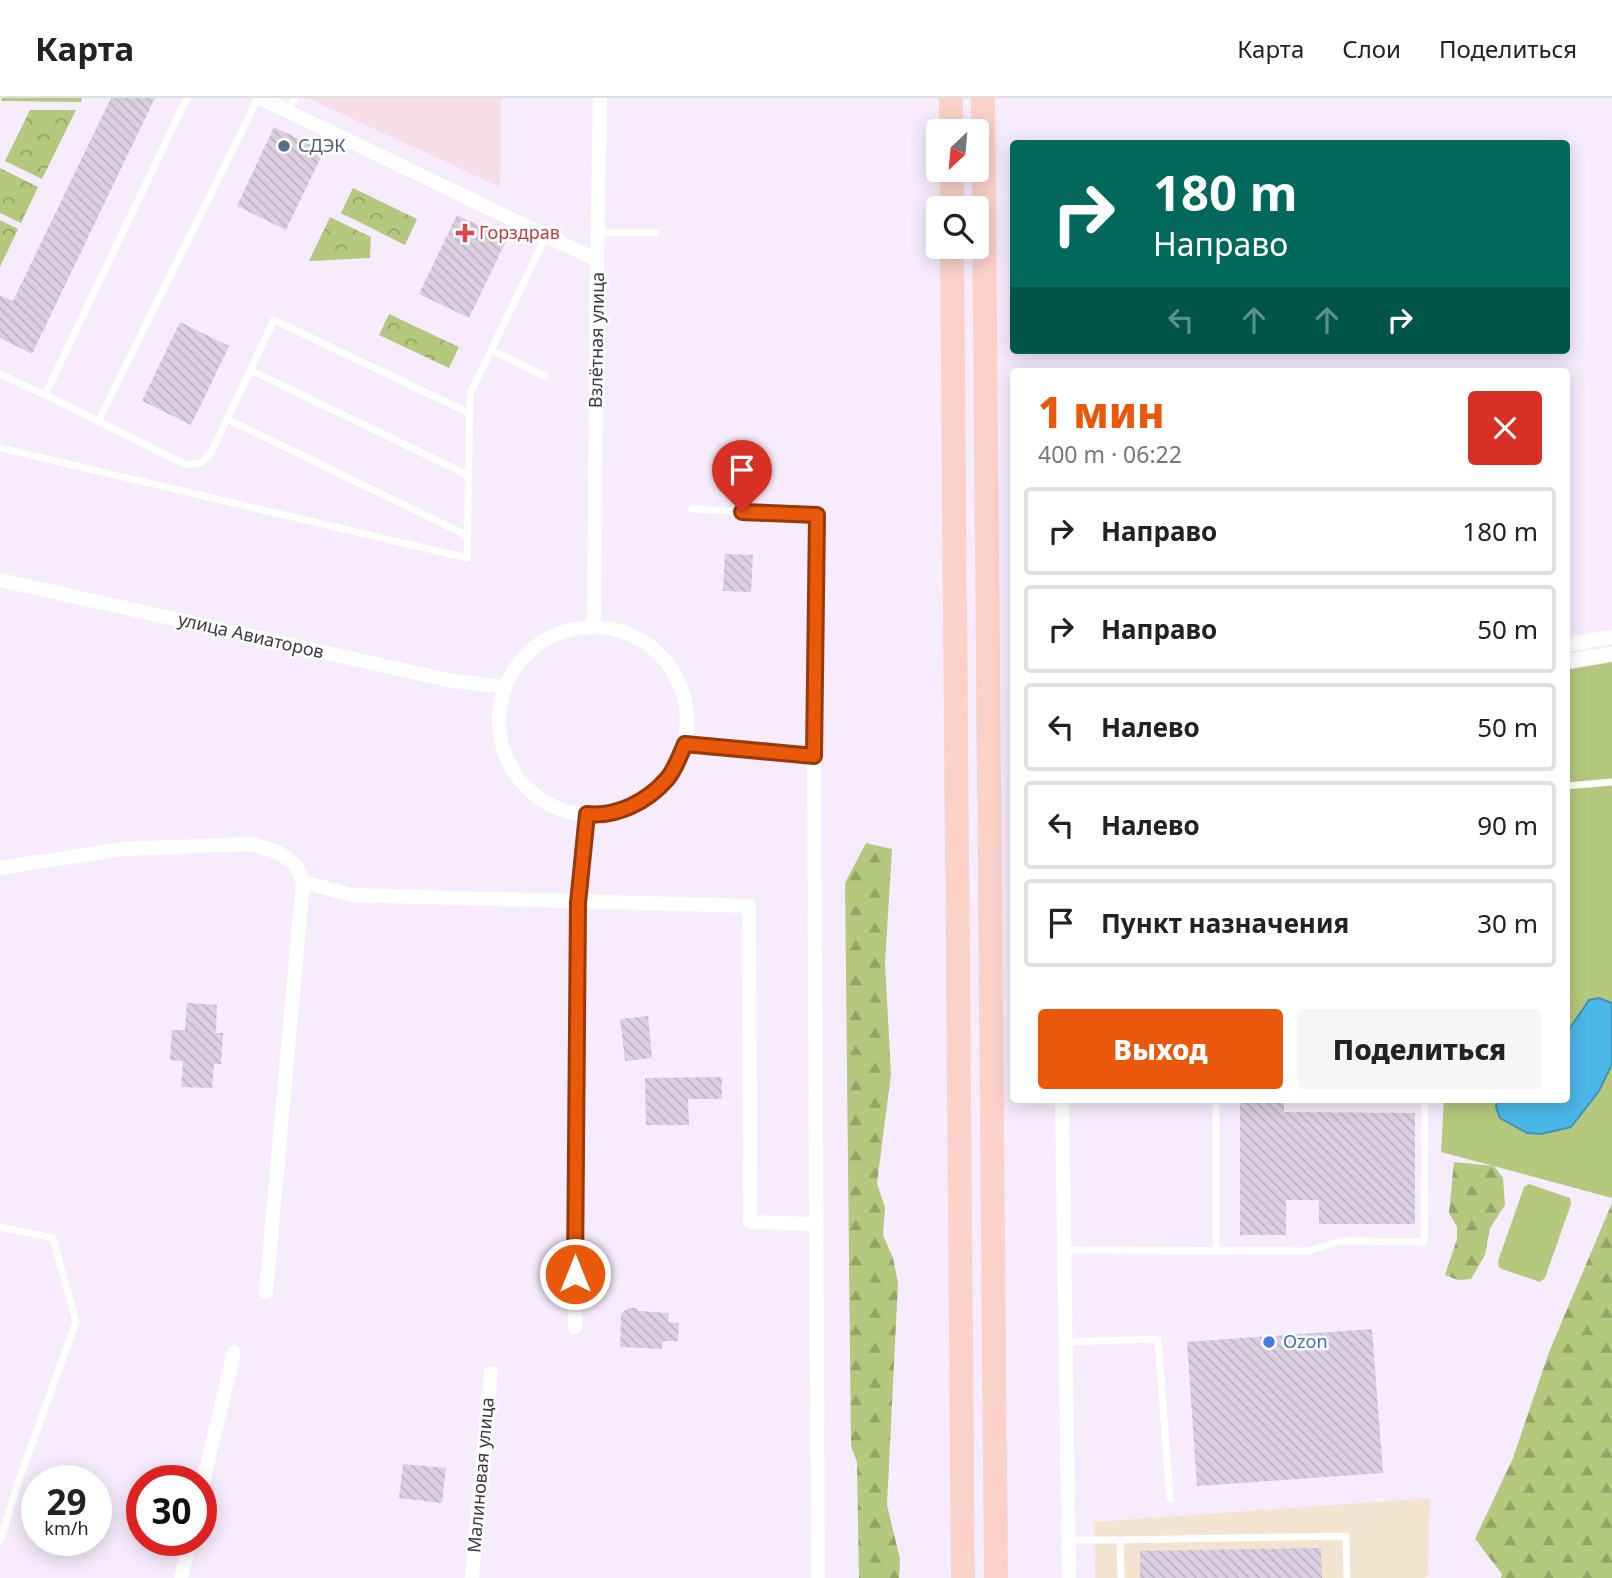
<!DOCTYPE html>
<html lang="ru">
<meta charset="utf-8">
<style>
:root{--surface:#fff;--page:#f6f6f6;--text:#222;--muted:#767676;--line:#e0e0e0;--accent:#ea580c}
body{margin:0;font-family:"Noto Sans",sans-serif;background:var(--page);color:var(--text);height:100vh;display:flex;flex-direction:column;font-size:26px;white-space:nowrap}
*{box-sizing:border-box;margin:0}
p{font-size:23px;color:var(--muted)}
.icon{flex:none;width:38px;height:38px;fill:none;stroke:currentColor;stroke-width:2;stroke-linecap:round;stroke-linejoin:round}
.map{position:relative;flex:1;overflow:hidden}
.details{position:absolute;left:1010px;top:270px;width:560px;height:735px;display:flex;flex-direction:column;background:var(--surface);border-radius:7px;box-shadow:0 4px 18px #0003}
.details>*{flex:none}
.banner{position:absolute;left:1010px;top:42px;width:560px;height:214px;border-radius:7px;box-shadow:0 4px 18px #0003;background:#00695c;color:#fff;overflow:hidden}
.needle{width:46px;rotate:206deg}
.fabs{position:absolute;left:926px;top:21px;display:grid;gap:14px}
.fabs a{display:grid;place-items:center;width:63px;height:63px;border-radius:7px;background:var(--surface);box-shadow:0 4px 18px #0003;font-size:35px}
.speed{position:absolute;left:21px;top:1367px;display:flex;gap:14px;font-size:35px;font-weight:700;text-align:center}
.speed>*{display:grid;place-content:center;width:91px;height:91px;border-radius:50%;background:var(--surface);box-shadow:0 4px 18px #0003;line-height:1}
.speed small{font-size:18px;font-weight:400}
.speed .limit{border:10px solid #d22;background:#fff;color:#111}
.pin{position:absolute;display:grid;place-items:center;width:60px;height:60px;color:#fff;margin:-72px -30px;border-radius:50% 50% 50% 0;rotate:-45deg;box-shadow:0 0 7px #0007}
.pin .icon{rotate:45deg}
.me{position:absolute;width:77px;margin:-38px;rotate:0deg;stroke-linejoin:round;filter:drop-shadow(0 0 5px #0008)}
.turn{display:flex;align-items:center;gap:24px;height:147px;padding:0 28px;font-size:32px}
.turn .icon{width:91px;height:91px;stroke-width:2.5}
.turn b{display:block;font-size:49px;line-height:60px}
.lanes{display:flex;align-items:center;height:66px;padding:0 28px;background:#0003;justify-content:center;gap:35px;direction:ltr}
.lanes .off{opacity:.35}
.round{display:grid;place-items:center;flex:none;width:74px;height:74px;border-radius:7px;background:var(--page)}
.summary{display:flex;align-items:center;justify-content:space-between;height:119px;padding:0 28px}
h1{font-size:42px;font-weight:800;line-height:52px;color:var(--accent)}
.primary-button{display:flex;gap:14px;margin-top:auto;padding:14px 28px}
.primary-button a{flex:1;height:80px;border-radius:7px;background:var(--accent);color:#fff;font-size:28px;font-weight:800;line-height:80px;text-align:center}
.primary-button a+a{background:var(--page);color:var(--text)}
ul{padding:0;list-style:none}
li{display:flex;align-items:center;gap:21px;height:88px;margin:0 14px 10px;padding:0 14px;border:4px solid var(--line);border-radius:7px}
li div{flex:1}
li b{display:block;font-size:26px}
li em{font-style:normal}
header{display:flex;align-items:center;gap:42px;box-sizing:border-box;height:98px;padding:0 35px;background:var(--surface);border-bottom:2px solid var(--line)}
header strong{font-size:33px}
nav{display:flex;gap:38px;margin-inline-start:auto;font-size:24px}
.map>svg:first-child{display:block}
.commercial{fill:#f3e4d1}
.education{fill:#f7dfe9}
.green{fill:#b4c97d}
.forest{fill:url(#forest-firs)}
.park{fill:url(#park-crowns)}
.water{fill:#4ab7e8;stroke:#4691b5;stroke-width:2}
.building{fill:url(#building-back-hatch)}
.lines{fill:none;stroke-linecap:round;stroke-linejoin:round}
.service{stroke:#fff;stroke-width:7}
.minor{stroke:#fff;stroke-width:14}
.trunk{stroke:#fbd2ca;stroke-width:24}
.route-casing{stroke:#983908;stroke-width:18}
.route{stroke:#ea580c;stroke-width:12}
.service-dot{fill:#5c6f8a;stroke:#fefefe;stroke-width:2.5}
.health-dot{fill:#e0444e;stroke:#fefefe;stroke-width:2.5}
.shop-dot{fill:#3f7fe0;stroke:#fefefe;stroke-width:2.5}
.labels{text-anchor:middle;stroke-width:5;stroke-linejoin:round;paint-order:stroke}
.service-label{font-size:18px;fill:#4e5e75;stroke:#fefefe;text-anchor:start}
.health-label{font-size:18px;fill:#be3a42;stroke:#fefefe;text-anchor:start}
.street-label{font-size:18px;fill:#3d383f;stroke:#fefefe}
.shop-label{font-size:18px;fill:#366cbe;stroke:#fefefe;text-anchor:start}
</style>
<header>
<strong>Карта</strong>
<nav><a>Карта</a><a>Слои</a><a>Поделиться</a></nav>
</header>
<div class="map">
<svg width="1612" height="1480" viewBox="0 0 1612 1480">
<defs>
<pattern id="forest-firs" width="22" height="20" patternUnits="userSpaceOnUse" patternTransform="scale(1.75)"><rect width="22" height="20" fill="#b4c97d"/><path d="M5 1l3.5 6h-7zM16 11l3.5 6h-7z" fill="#94a468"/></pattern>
<pattern id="park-crowns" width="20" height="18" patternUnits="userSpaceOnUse" patternTransform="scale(1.75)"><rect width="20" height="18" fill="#b4c97d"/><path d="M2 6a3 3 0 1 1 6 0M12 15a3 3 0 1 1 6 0" fill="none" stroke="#94a468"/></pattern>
<pattern id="building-back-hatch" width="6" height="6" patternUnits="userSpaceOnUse" patternTransform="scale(1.75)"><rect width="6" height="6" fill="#dbd0e1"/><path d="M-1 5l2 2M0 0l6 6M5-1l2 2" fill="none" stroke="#bdb3c2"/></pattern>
</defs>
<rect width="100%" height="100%" fill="#f7ecfd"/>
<path class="commercial" d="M1430,1400l-2,73 -2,7h-331l-1,-56z"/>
<path class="education" d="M307,0h194l-1,89z"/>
<path class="green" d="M1612,564v536l-171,-46 3,-53h122v-429z
M1529,1086l41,14 1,6 -26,74 -5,4 -38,-13 -3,-2 -1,-6 26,-74z"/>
<path class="forest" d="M866,745l26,6 -7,114 6,111 -14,109 8,25 -2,27 10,23 5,25 -11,222 13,54 -1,19h-40l-2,-116 -6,-16 -6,-563z
M1454,1064l40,4 9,12 2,27 -15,23 -5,27 -14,24 -13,1 -13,-5 12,-36v-12l-8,-14z
M1612,1105v375h-111l1,-4 -27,-35 38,-81 36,-106z"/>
<path class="park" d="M2,0h80l-1,4 -80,-1z
M30,12h46l-34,69 -37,-18z
M0,70l38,19 -17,36 -21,-10z
M353,90l64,31 -12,26 -64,-32z
M330,119l41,20 -1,21 -61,3z
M0,122l18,9 -18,38z
M389,216l70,33 -10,21 -70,-33z"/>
<path class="water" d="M1599,900l13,5v61l-13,27 -28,36 -30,7 -14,-1 -27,-15 -4,-11 1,-8h69v-65l23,-34z"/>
<path class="building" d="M111,0h44l-123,256 -32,-16v-43l13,6z
M274,29l50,24 -38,79 -49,-24z
M457,117l50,24 -38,79 -50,-24z
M180,224l49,24 -38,79 -49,-24z
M725,456l28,1 -2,37 -28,-1z
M187,905l30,2 -1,28h7l-2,31h-7l-2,24 -31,-1 2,-26 -13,-1 2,-30h13z
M648,918l4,42 -27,3 -5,-42z
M722,979v22h-34l1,26h-43l-1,-47z
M1240,1001h44v13l131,1v111h-96v-24h-33v35h-46z
M628,1210h8l3,3 30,2 -1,9 11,1 -1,18h-15l-1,8 -42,-2 1,-33z
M1372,1231l11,144 -186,13 -10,-144z
M403,1366l43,4 -4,35 -43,-5z
M1321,1450l1,30h-182v-27z"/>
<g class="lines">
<path class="service" d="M288,13l6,-13
M598,135h58
M491,252l54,26
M250,272l218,105
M0,276l45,21 142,-297
M45,297l142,70 14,-2 10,-10 63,-133 195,93
M227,321l241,117
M98,324l160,-324
M0,350l467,110 3,-164 76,-158
M692,411l125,6 -3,241
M1566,688l46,-4
M0,1129l53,11 23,84 -58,161 -18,58
M1065,1152l243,1 32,-10 84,1 1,-143
M1216,1153v-152
M1065,1244l93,-3 12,160
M1068,1442h52l1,38
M1120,1442l226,-4 1,42"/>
<path class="minor" d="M260,0l337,162 -3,366
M597,162l3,-162
M0,482l448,100 56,7
M499 623a94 94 0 1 1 188 0a94 94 0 1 1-188 0Z
M1566,547l46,-8
M1566,563l46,-7
M685,646l129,12 4,822
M0,770l121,-19 131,-5 26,8 17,12 8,18
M1062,1001l7,479
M266,1194l37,-410 49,13 397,11 1,316 65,2
M575,1229l3,-424 9,-89
M201,1393l33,-139
M181,1480l9,-38
M472,1480l19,-205"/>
<path class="trunk" d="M951,0v33
M983,0l13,1480
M952,72v38
M952,149l11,1331"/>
</g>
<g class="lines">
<g class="route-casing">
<path id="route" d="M575,1176l3,-371 9,-89c30,3 60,-12 80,-35 8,-9 13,-24 18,-35l129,12 3,-241 -75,-3"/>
</g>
<use href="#route" class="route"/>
</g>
<circle class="service-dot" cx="284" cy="48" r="7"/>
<path class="health-dot" d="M461.5 124.5h7v7h7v7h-7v7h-7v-7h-7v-7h7z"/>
<circle class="shop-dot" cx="1269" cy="1244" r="7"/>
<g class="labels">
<g class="service-label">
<text x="298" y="54">СДЭК</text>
</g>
<g class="health-label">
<text x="479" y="141">Горздрав</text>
</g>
<g class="street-label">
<text transform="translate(597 242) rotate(-89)" y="6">Взлётная улица</text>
<text transform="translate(251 538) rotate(13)" y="6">улица Авиаторов</text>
<text transform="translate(481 1377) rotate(-85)" y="6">Малиновая улица</text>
</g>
<g class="shop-label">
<text x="1283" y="1250">Ozon</text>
</g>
</g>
</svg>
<div class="fabs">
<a><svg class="needle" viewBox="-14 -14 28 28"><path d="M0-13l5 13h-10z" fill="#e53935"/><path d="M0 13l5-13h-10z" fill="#767676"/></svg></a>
<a><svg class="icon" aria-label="search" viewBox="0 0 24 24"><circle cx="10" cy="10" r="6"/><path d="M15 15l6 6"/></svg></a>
</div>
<div class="speed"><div>29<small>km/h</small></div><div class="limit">30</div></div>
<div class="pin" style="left:742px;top:414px;background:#d93025"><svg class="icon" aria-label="arrive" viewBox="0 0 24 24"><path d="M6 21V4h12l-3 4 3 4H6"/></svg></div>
<svg class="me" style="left:575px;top:1176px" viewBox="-20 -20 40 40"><circle r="17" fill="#ea580c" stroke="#fff" stroke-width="3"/><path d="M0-11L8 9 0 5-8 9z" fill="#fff"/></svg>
<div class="banner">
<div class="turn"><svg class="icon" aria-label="right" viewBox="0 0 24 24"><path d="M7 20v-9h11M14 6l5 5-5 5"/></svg><div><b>180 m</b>Направо</div></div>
<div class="lanes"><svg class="icon off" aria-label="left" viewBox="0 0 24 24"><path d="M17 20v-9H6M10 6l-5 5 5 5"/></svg><svg class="icon off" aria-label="ahead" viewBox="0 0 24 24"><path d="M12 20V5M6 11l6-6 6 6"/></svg><svg class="icon off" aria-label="ahead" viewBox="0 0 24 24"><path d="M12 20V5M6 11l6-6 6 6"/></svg><svg class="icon" aria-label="right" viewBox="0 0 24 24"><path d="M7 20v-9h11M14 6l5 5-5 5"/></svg></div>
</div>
<section class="details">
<div class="summary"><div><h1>1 мин</h1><p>400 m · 06:22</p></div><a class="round" style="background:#d93025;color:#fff"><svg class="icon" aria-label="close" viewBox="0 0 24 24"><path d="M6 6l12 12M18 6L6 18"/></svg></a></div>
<ul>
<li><svg class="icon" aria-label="right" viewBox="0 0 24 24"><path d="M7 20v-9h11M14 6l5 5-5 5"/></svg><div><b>Направо</b></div><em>180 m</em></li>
<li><svg class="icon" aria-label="right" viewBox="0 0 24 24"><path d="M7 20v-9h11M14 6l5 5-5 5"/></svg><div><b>Направо</b></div><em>50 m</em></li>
<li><svg class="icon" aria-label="left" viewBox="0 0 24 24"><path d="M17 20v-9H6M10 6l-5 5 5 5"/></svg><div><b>Налево</b></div><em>50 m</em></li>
<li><svg class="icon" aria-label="left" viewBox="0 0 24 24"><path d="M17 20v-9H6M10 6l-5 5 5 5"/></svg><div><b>Налево</b></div><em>90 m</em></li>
<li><svg class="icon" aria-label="arrive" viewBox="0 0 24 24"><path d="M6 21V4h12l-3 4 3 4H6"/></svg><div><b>Пункт назначения</b></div><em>30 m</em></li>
</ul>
<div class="primary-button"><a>Выход</a><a>Поделиться</a></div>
</section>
</div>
